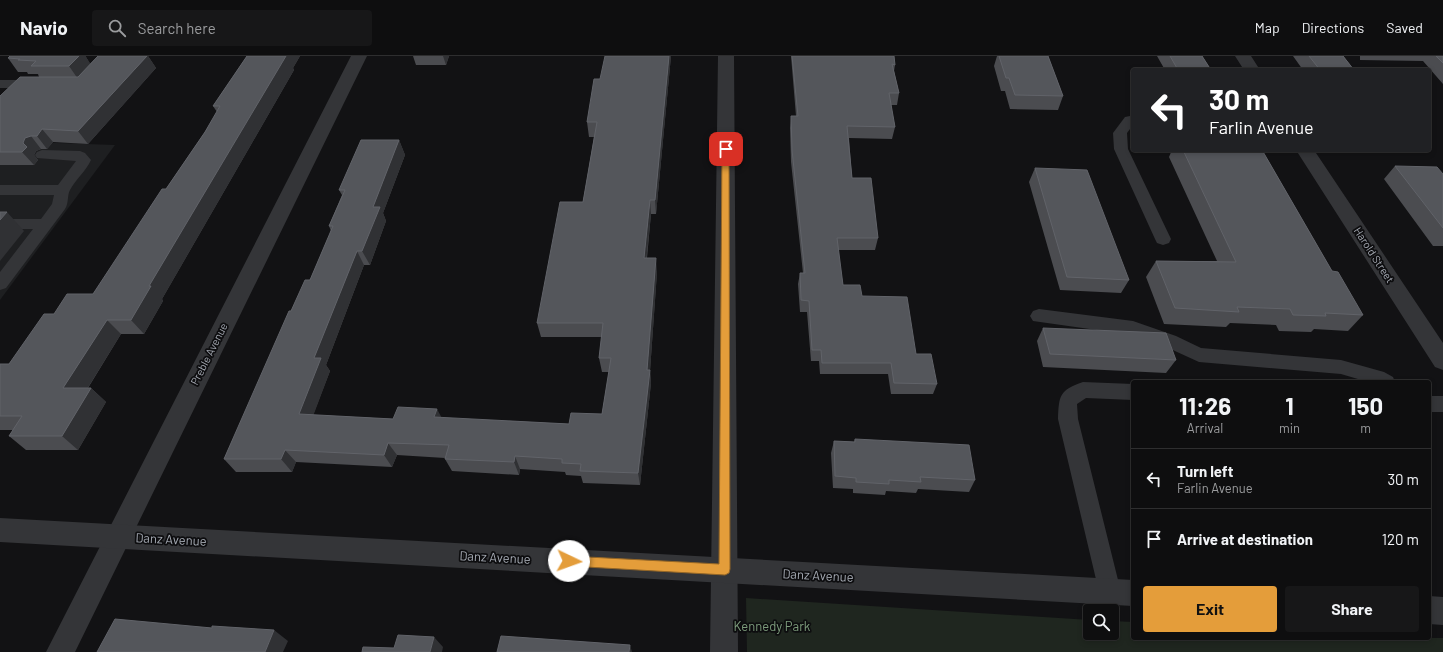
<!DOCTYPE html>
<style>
:root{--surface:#0e0e0f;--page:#171718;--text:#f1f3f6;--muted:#9b9c9e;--line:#2e2e2f;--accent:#e49d3a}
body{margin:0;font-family:Barlow,sans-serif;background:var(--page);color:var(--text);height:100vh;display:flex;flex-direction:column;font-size:15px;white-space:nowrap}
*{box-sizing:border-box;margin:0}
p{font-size:13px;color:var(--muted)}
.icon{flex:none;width:22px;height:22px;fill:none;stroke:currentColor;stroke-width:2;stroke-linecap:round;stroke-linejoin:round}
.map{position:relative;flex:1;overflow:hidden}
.side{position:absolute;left:1131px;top:324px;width:300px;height:260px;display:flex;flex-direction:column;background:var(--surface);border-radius:4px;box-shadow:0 2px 6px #0003,0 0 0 1px var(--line)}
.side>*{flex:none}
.guide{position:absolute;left:1131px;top:12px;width:300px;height:84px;border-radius:4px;box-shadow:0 2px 6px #0003,0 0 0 1px var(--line);background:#202124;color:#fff;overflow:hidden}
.controls{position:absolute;left:1083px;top:548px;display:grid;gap:8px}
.controls a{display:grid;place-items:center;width:36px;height:36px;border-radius:4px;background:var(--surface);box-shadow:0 2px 6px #0003,0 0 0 1px var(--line);font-size:20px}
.pin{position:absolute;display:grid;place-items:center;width:34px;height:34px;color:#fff;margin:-17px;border-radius:8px;box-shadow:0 2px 6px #0006}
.me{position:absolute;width:44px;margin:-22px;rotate:93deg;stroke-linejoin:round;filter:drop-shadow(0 0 3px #0008)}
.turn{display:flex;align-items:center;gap:14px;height:84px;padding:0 12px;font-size:18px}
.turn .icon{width:52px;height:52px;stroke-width:2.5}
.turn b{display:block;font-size:28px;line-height:34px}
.eta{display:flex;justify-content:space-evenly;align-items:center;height:68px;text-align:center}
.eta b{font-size:24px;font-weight:700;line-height:28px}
.cta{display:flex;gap:8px;margin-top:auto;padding:8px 12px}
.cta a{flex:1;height:46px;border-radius:4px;background:var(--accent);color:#111;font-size:16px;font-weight:700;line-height:46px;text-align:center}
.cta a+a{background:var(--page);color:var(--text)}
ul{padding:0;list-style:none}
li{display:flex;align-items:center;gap:12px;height:60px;padding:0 12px;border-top:1px solid var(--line)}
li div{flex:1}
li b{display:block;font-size:15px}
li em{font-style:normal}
header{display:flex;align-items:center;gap:24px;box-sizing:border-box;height:56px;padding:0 20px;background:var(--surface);border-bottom:1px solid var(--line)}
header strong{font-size:19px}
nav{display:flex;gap:22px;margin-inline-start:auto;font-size:14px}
.search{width:280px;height:36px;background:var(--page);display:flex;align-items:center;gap:10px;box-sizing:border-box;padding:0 14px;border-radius:4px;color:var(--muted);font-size:15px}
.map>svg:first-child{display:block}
.built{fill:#1e1f21}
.green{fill:#1f261f}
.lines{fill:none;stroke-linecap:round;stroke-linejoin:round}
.service{fill:#343538;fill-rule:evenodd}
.minor{fill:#343538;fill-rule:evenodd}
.tertiary{fill:#343538;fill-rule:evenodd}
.wall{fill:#4b4c50}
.shaded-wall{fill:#303134}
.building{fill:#54565b;stroke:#616369}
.route{fill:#e49d3a;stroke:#946626}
.labels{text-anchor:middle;stroke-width:3.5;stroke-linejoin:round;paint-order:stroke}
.street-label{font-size:11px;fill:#a5aab3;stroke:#0d0d0f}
.near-street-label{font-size:13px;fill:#a5aab3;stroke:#0d0d0f}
.near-park-label{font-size:13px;fill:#7e9d7d;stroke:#0d0d0f}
</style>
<header>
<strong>Navio</strong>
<div class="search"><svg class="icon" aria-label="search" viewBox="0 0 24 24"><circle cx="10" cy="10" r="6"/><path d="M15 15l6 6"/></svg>Search here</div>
<nav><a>Map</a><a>Directions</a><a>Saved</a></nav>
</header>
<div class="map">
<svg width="1443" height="596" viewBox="0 0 1443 596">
<rect width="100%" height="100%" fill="#121214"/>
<path class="built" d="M0,85l115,4 -115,155z"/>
<path class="green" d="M746,542l344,22v13h22v-12l21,1v16h310v14h-696z"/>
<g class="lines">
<path class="service" d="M0,24h36l5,1 2,3 -2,3 -5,1h-36z
M1130,60h3v9l-6,8 1,16 43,90 -2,4 -6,2 -6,-2 -2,-4 -41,-90 -1,-16 12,-16z
M42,94l38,1 5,2 6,7c-5,11 -15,19 -21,30 -3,5 -1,13 -5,19l-59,79 -6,2v-18l33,-43h-33v-10h41l11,-15 2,-9h-54v-10h58l18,-24 -39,-3 -2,-3 2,-3z
M1039,253l94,12 43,15 25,12 140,12 43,12 9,5 2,5h-27l-27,-8 -142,-12 -35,-16 -32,-11 -99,-14 -3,-5 3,-5z
M1083,326l50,2v16l-47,-2 -9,6 1,15 43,173 -3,8 -8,3 -8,-3 -3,-8 -41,-173c1,-23 1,-29 25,-37z
M1429,340h14v16h-14z"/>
<path class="minor" d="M351,0h16l-292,596h-29z
M718,0h16l4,596h-28z
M1235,0h16l9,14h-16z
M1296,94h18l129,193v27l-8,-3z"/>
<path class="tertiary" d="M0,462l1133,62v26l-1133,-64z
M1429,540l14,1v28l-14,-1z"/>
</g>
<path class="wall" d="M10,0h76v1l4,7 8,-8h50l8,12 -68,76 -35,-2 -6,7h-6l-5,2 -2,4 4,5 -4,5h-34v-69l39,-19 -1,-3h-10l-1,-2h-9l-10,-14z
M247,0h53l-7,12 1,2 -132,229 1,2 -19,33h-23l-33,54h3l15,14 -28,48h-52l-17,-14 4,-6h-13v-66h9l45,-50 39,-20 73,-105 39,-57 12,-20 -4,-6z
M413,0h36l-3,9h-30z
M671,0l-15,158h-5l-4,44 10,14 -7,99 1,12 -11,102 -57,-2 -2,-7 -15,-1 -1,-3 -45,-3 -1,6 -67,-4 -7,-12v-1l-48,-3 -5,12 -96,-5 -4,10h-56l-12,-13 67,-148 19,-31 21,-49 -2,-5 13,-31 -3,-5 60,-50 6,15 -22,58 3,8 -16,44h-6l-38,100 4,6 -17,44 80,4 48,-1 128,6 33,-10 7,-42h-7l-3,-14 3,-21h-61l-4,-14 46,-121 11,-65h-5l-2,-15 13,-43z
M791,0h103l1,9 -1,6 5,22 -2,12h-6l4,22 -3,12 -43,-1 3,40 26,60 -3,12h-37l5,35 19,11 54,58 21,30 -4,10h-42l-3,-20h-68l-1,-13h-8l-4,-49h-7l-2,-28 2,-11h3l-12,-111 -1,-34 1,-12h5z
M997,0h51l15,40 -5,14 -48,-1 -5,-18h-4l-7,-25z
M1157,0h45l9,14h-46z
M1293,0h50l11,14h-51z
M1360,0h83v28l-20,-23 -63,-1z
M1172,94h90l70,121 31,44 -15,16 -34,-2 -3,3 -32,-1 -3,-6 -46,-2 -4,4 -62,-3 -18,-47 10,-16h61l-48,-104z
M1395,110l48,8v72h-10l-49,-67z
M1035,112l94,112 -8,13 -61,-3 -31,-108z
M1043,272l133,32 -10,13 -123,-6 -6,-26z
M855,383l120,41 -6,12 -51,-3 -2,4 -30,-2 -1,4 -32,-2v-4l-20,-1 -2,-35 3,-12 20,1z"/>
<path class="shaded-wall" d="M70,0h16v1l6,9 -14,13 -9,-13z
M147,0h1l8,12 -68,76 -10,-13z
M285,0h15l-7,12 1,2 -132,229 1,2 -19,33 -13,-14 18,-34z
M443,0h6l-3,9z
M669,0h2l-15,158 -1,-14z
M42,73l11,13 -6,7 -10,-13z
M31,80l10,13 -5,2 -2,4 4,5 -4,5 -12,-13 1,-9 2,-5z
M399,84l6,15 -22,58 3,8 -16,44 -8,-14 11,-44z
M650,144l1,14 -6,58 -1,-14z
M7,156l17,19 -24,30v-41z
M357,195l7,14 -38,100 4,6 -21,56 -10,-13 15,-56z
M656,202l1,14 -7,99 1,12 -11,102 -2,-12 9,-103z
M107,264l14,14 -42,68 -16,-14z
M91,332l15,14 -28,48 -16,-14z
M437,353l7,13 -10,-5z
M388,387l9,12 -5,12 -8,-12z
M285,394l11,12 -4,10 -11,-13z
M515,400l5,13 -1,6 -5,-13z
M274,574l14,11 -5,11h-18z
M434,581l9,10 -1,5h-12z
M630,589l2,7h-3z"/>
<path class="building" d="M10,0h69l-10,10h-38l5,-5 -18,-1 2,-1 -12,-1z
M98,0h49l-69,75 -36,-2 -5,7h-6l-6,2 -2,5 4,4 -5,5h-22v-56l20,-19h58z
M247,0h39l-137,230h2l-20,34h-24l-44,68h28l-29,48h-53l13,-20h-22v-52h9l35,-50h10l13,-20h26l69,-105h4l39,-57 15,-26h-7z
M605,0h64l-14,144h-5l-6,58h12l-9,112h3l-12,103 -58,-2 1,-7 -19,-1v-4l-47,-3 -1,6 -69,-3 4,-14 -61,-2 -4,12 -99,-5 -4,9h-57l65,-148h2l14,-31h5l23,-54h-4l16,-36h-6l22,-50h38l-26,67h7l-18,44h-5l-43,107h7l-22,56 94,5 5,-12 39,2 -3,8 135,7 2,-11 31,1 9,-56h-12l4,-35h-66l23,-121h23l14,-80h-10l7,-43h6z
M792,0h102l1,9 -3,-1 7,29h-10l6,34 -48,-1 5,52h19l7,60h-41l6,47h17l2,11 45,1 9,57h15l6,30 -43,-1 -3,-20h-69l-1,-13h-9l-3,-49 -8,-1 -1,-27h5l-13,-123 -1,-34h7z
M999,0h49l15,40 -48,-1 -6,-17h-3z
M1170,0h32l9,14h-33z
M1309,0h34l11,14h-34z
M1436,0h7v7z
M1183,94h79l70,121 6,1 25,43 -38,-2 1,3 -33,-1 -3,-6 -53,-2 2,5 -64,-4 -19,-47 80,1z
M1395,110l42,1 6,7v54z
M1035,112l52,2 42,110 -62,-3z
M0,156h7l-7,8z
M1043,272l123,5 10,27 -126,-6z
M855,383l114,6 6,35 -55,-3 1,5 -32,-2v4l-33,-2v-4l-21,-2 -1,-35 21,1z
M115,563l97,9v-2l62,4 -9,22h-168z
M398,579l36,2 -4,15h-68l1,-5 31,1z
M501,580l129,9 -1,7h-132z"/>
<path class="route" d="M726,91l3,2 1,420 -1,4 -4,2 -156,-9 -4,-1 -1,-4 1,-4 4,-1 150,8 3,-415z"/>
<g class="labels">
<g class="street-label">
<text transform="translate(1374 199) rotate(57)" y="4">Harold Street</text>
<text transform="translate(209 298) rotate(-63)" y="4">Preble Avenue</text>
</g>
<g class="near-street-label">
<text transform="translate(171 483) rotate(3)" y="5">Danz Avenue</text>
<text transform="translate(495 501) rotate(3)" y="5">Danz Avenue</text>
<text transform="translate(818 519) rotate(3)" y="5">Danz Avenue</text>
</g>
<g class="near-park-label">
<text x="772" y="575">Kennedy Park</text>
</g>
</g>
</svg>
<div class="controls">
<a><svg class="icon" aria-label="search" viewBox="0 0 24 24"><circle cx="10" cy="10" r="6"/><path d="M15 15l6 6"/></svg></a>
</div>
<div class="pin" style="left:726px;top:93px;background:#d93025"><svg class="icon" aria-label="arrive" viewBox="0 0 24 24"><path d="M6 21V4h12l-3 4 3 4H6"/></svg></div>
<svg class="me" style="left:569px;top:505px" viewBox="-20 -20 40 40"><circle r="19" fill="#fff"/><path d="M0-13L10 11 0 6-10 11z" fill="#e49d3a"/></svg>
<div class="guide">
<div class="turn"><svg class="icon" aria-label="left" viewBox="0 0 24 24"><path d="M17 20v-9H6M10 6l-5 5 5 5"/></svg><div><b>30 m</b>Farlin Avenue</div></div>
</div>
<section class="side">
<div class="eta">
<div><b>11:26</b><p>Arrival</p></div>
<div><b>1</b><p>min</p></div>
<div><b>150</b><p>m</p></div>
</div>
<ul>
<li><svg class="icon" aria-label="left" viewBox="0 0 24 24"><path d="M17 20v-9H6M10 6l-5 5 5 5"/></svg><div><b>Turn left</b><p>Farlin Avenue</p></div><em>30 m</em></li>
<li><svg class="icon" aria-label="arrive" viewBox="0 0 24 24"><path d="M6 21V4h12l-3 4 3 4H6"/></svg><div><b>Arrive at destination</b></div><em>120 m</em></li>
</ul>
<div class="cta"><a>Exit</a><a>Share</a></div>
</section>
</div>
